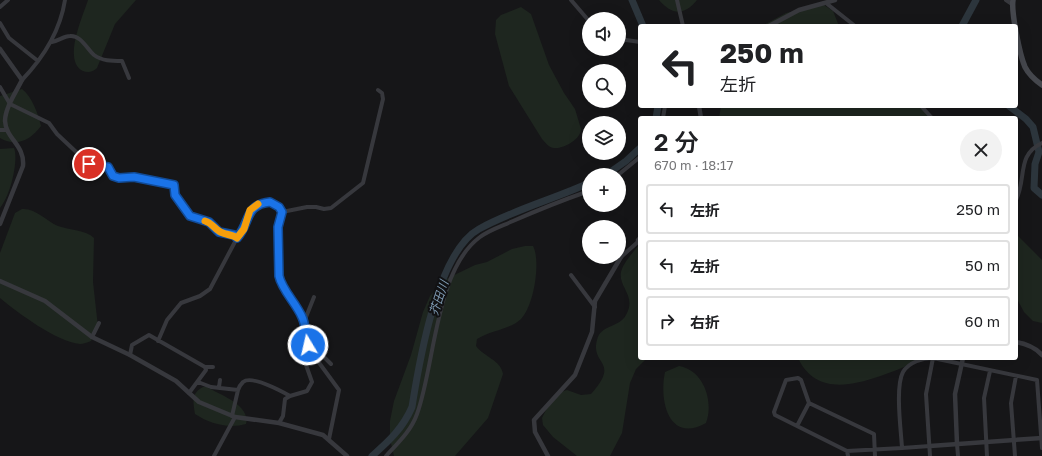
<!DOCTYPE html>
<html lang="ja">
<meta charset="utf-8">
<style>
:root{--surface:#fff;--page:#f2f2f2;--text:#202124;--muted:#757577;--line:#e0e0e0}
body{margin:0;font-family:"Golos Text","Noto Sans JP",sans-serif;background:var(--page);color:var(--text);height:100vh;display:flex;flex-direction:column;font-size:15px;white-space:nowrap}
*{box-sizing:border-box;margin:0}
p{font-size:13px;color:var(--muted)}
.icon{flex:none;width:22px;height:22px;fill:none;stroke:currentColor;stroke-width:2;stroke-linecap:round;stroke-linejoin:round}
.map{position:relative;flex:1;overflow:hidden}
.drawer{position:absolute;left:638px;top:116px;width:380px;height:244px;display:flex;flex-direction:column;background:var(--surface);border-radius:4px;box-shadow:0 4px 16px #0002}
.drawer>*{flex:none}
.banner{position:absolute;left:638px;top:24px;width:380px;height:84px;border-radius:4px;box-shadow:0 4px 16px #0002;background:#fff;color:var(--text);overflow:hidden}
.fabs{position:absolute;left:582px;top:12px;display:grid;gap:8px}
.fabs a{display:grid;place-items:center;width:44px;height:44px;border-radius:50%;background:var(--surface);box-shadow:0 4px 16px #0002;font-size:20px}
.pin{position:absolute;display:grid;place-items:center;width:34px;height:34px;color:#fff;margin:-17px;border:2px solid #fff;border-radius:50%;box-shadow:0 1px 4px #0007}
.me{position:absolute;width:44px;margin:-22px;rotate:351deg;stroke-linejoin:round;filter:drop-shadow(0 0 3px #0008)}
.turn{display:flex;align-items:center;gap:14px;height:84px;padding:0 16px;font-size:18px}
.turn .icon{width:52px;height:52px;stroke-width:2.5}
.turn b{display:block;font-size:28px;line-height:34px}
.round{display:grid;place-items:center;flex:none;width:42px;height:42px;border-radius:21px;background:var(--page)}
.head{display:flex;align-items:center;justify-content:space-between;height:68px;padding:0 16px}
h1{font-size:24px;font-weight:600;line-height:30px}
ul{padding:0;list-style:none}
li{display:flex;align-items:center;gap:12px;height:50px;margin:0 8px 6px;padding:0 8px;border:2px solid var(--line);border-radius:4px}
li div{flex:1}
li b{display:block;font-size:15px}
li em{font-style:normal}
.map>svg:first-child{display:block}
.green{fill:#1e261f}
.lines{fill:none;stroke-linecap:round;stroke-linejoin:round}
.river{stroke:#2c353c;stroke-width:7}
.minor{stroke:#37383d;stroke-width:4}
.tertiary{stroke:#37383d;stroke-width:4.5}
.secondary{stroke:#45474d;stroke-width:5.5}
.route-casing{stroke:#114b97;stroke-width:10}
.route{stroke:#1a73e8;stroke-width:7}
.slow{stroke:#f59e0b;stroke-width:7}
.labels{text-anchor:middle;stroke-width:4;stroke-linejoin:round;paint-order:stroke}
.water-label{font-size:12px;font-style:italic;fill:#7f9bb3;stroke:#111113}
</style>
<div class="map">
<svg width="1042" height="456" viewBox="0 0 1042 456">
<rect width="100%" height="100%" fill="#161618"/>
<path class="green" d="M88,0h48l-21,24 -18,44c-4,4 -9,5 -14,3 -21,-10 0,-55 5,-71z
M659,0h38c-13,16 -25,15 -38,0z
M824,5l9,6 6,15h-77l24,-13z
M521,7l10,7 18,51 15,28 11,16 6,20c0,10 -17,20 -27,19 -5,0 -9,-6 -12,-9l-33,-53 -14,-52 1,-14 5,-5z
M22,89c10,8 16,24 19,37 -11,15 -25,21 -41,12v-42z
M721,106h200l14,12h-216z
M14,148c5,12 -4,49 -14,60v-59z
M22,209c14,-1 24,12 36,17 11,4 28,4 36,12l-1,44 5,45 -7,14c-3,1 -8,3 -11,3 -23,-2 -62,-31 -80,-46v-45l15,-40z
M1016,234l26,26v63l-9,-2 -9,-9 -8,-15z
M640,244v114h7l-11,11 -6,14 -8,50 -12,23h-33l-24,-19 -10,-12 -1,-7 6,-12 13,-14 6,-2 14,5 10,-1c30,-34 -1,-28 6,-54 4,-16 22,-12 29,-25 11,-19 -8,-28 -5,-43 2,-9 13,-21 19,-28z
M525,246h8c8,15 1,60 -12,73 -10,10 -30,11 -44,20l-1,7c8,11 25,14 27,28l-15,44 -33,38h-61l-4,-17v-18l4,-20 17,-46 12,-43 7,-16 14,-16 31,-15 12,-3 25,-13z
M798,358h124l-7,5c-37,13 -94,44 -117,-5z
M679,366c25,4 35,36 27,57 -38,21 -47,-23 -41,-51z
M203,387h4c13,8 44,18 39,37 -17,5 -36,0 -51,-10 -2,-12 -4,-21 8,-27z"/>
<g class="lines">
<path class="river" d="M632,0l11,26
M962,26l14,-26
M1009,106l17,13 7,8 6,25 -4,12 -1,24 8,7
M656,118l2,-12
M606,175l20,-14 14,-13
M372,456c17,-15 31,-28 40,-49 7,-44 25,-155 67,-178 34,-19 75,-30 110,-46"/>
<path class="minor" d="M571,0l18,21
M677,0l6,26
M1006,0l6,4
M826,3l29,23
M0,7l8,-7
M0,23l9,15 29,23
M619,39l21,3
M52,42c6,-1 12,-6 18,-6 11,-1 17,13 24,19 8,6 18,6 28,6l7,17
M22,80c22,-23 38,-48 43,-80
M0,87l10,17 39,19 8,11 32,30 19,3 5,9 6,2 16,-1 39,8 1,10 15,21 19,6 10,10 15,3 3,3
M921,106l11,12
M663,118l2,-12
M0,130h7
M618,175l22,-18
M1016,200c11,-22 0,-45 26,-57
M282,212l25,-5h9l8,2 7,-1 32,-25 20,-84 -1,-6 -4,-3
M621,257l19,-17
M571,275l24,32
M304,322l10,-25
M92,337l7,-14
M158,341l9,-21 14,-17 19,-7 10,-7 27,-51 8,-9 5,-19 4,-5 16,-3 9,5 3,5 -4,15v35l3,20 13,18 9,18 6,31 30,41 -10,49
M307,341h4l9,12 11,11
M130,355l2,-10 17,-10 56,32 1,3 -17,23
M205,367h8
M198,382l13,5 27,3c1,-3 3,-6 5,-8 9,-7 38,9 47,14
M219,387l1,-7
M232,416l6,-26
M279,423l4,-7 2,-17 5,-3 17,-5 5,-9 -12,-34 8,-3
M797,426l12,-23
M957,444l1,12
M930,446l-28,2c-1,-18 -7,-61 1,-76 6,-10 20,-14 30,-14
M847,451l-72,-36 -1,-3 12,-32 12,-2 3,2 8,23 65,31 1,22
M214,456l21,-39
M386,456c12,-13 25,-25 31,-42 18,-49 18,-144 63,-177 9,-7 22,-11 33,-16 25,-11 50,-21 76,-30
M848,456l-1,-5 55,-3
M930,456l-4,-62 7,-36 104,22 5,68
M987,456l-3,-58 6,-27
M1015,456l-4,-53 5,-27"/>
<path class="tertiary" d="M769,26l30,-16 36,-10
M0,49l22,31c-6,12 -17,28 -17,41 1,18 20,24 18,45l-23,58
M699,106l2,12
M638,240l2,-2
M0,281l45,20 47,36 38,18 46,26 23,21 36,15 44,6 44,12 24,21
M1016,342c11,2 19,5 26,13
M957,444l-2,-50 8,-36
M930,446l112,-8
M548,456l-13,-24 -1,-12 41,-45 17,-43 3,-31 26,-44"/>
<path class="secondary" d="M1013,0c-2,12 7,56 12,67 4,8 10,13 17,18"/>
</g>
<g class="lines">
<g class="route-casing">
<path id="route" d="M89,164l19,3 5,9 6,2 15,-1 40,8 1,10 15,21 19,6 10,10 15,3 3,3c14,-16 7,-33 33,-36l9,5 3,5 -4,15 1,49c3,14 17,27 23,41 4,8 3,18 6,28"/>
</g>
<use href="#route" class="route"/>
<path class="slow" d="M205,221c7,2 9,7 14,10 5,4 13,3 18,7l7,-9 6,-19 8,-6"/>
</g>
<g class="labels">
<g class="water-label">
<text transform="translate(439 298) rotate(-72)" y="4">芥田川</text>
</g>
</g>
</svg>
<div class="fabs">
<a><svg class="icon" aria-label="sound" viewBox="0 0 24 24"><path d="M4 9h4l5-4v14l-5-4H4zM17 9q2 3 0 6"/></svg></a>
<a><svg class="icon" aria-label="search" viewBox="0 0 24 24"><circle cx="10" cy="10" r="6"/><path d="M15 15l6 6"/></svg></a>
<a><svg class="icon" aria-label="layers" viewBox="0 0 24 24"><path d="M12 4l9 5-9 5-9-5zM3 14l9 5 9-5"/></svg></a>
<a>+</a>
<a>−</a>
</div>
<div class="pin" style="left:89px;top:164px;background:#d93025"><svg class="icon" aria-label="arrive" viewBox="0 0 24 24"><path d="M6 21V4h12l-3 4 3 4H6"/></svg></div>
<svg class="me" style="left:308px;top:345px" viewBox="-20 -20 40 40"><circle r="17" fill="#1a73e8" stroke="#fff" stroke-width="3"/><path d="M0-11L8 9 0 5-8 9z" fill="#fff"/></svg>
<div class="banner">
<div class="turn"><svg class="icon" aria-label="left" viewBox="0 0 24 24"><path d="M17 20v-9H6M10 6l-5 5 5 5"/></svg><div><b>250 m</b>左折</div></div>
</div>
<section class="drawer">
<div class="head"><div><h1>2 分</h1><p>670 m · 18:17</p></div><a class="round"><svg class="icon" aria-label="close" viewBox="0 0 24 24"><path d="M6 6l12 12M18 6L6 18"/></svg></a></div>
<ul>
<li><svg class="icon" aria-label="left" viewBox="0 0 24 24"><path d="M17 20v-9H6M10 6l-5 5 5 5"/></svg><div><b>左折</b></div><em>250 m</em></li>
<li><svg class="icon" aria-label="left" viewBox="0 0 24 24"><path d="M17 20v-9H6M10 6l-5 5 5 5"/></svg><div><b>左折</b></div><em>50 m</em></li>
<li><svg class="icon" aria-label="right" viewBox="0 0 24 24"><path d="M7 20v-9h11M14 6l5 5-5 5"/></svg><div><b>右折</b></div><em>60 m</em></li>
</ul>
</section>
</div>
